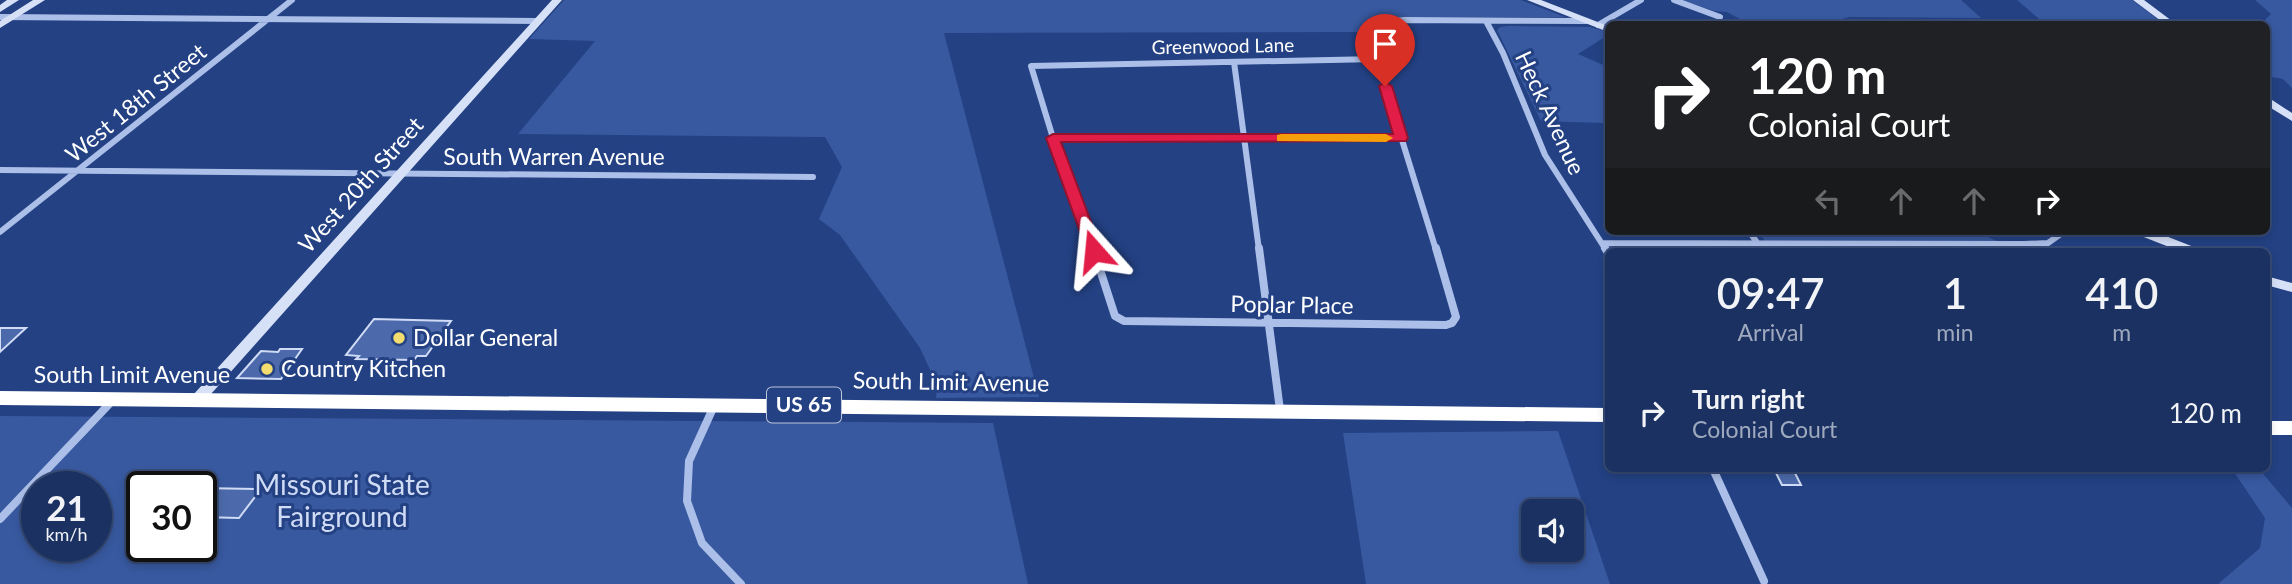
<!DOCTYPE html>
<style>
:root{--surface:#1a3162;--page:#233968;--text:#f1f3f6;--muted:#9fa9be;--line:#384c77}
body{margin:0;font-family:Lato,sans-serif;background:var(--page);color:var(--text);height:100vh;display:flex;flex-direction:column;font-size:26px;white-space:nowrap}
*{box-sizing:border-box;margin:0}
p{font-size:23px;color:var(--muted)}
.icon{flex:none;width:38px;height:38px;fill:none;stroke:currentColor;stroke-width:2;stroke-linecap:round;stroke-linejoin:round}
.map{position:relative;flex:1;overflow:hidden}
.details{position:absolute;left:1605px;top:248px;width:665px;height:224px;display:flex;flex-direction:column;background:var(--surface);border-radius:10px;box-shadow:0 4px 10px #0003,0 0 0 2px var(--line)}
.details>*{flex:none}
.hud{position:absolute;left:1605px;top:21px;width:665px;height:214px;border-radius:10px;box-shadow:0 4px 10px #0003,0 0 0 2px var(--line);background:#202124;color:#fff;overflow:hidden}
.controls{position:absolute;left:1521px;top:499px;display:grid;gap:14px}
.controls a{display:grid;place-items:center;width:63px;height:63px;border-radius:10px;background:var(--surface);box-shadow:0 4px 10px #0003,0 0 0 2px var(--line);font-size:35px}
.speed{position:absolute;left:21px;top:471px;display:flex;gap:14px;font-size:35px;font-weight:700;text-align:center}
.speed>*{display:grid;place-content:center;width:91px;height:91px;border-radius:50%;background:var(--surface);box-shadow:0 4px 10px #0003,0 0 0 2px var(--line);line-height:1}
.speed small{font-size:18px;font-weight:400}
.speed .limit{border:4px solid #111;border-radius:10px;background:#fff;color:#111}
.pin{position:absolute;display:grid;place-items:center;width:60px;height:60px;color:#fff;margin:-72px -30px;border-radius:50% 50% 50% 0;rotate:-45deg;box-shadow:0 0 7px #0007}
.pin .icon{rotate:45deg}
.me{position:absolute;width:77px;margin:-38px;rotate:342deg;stroke-linejoin:round;filter:drop-shadow(0 0 5px #0008)}
.turn{display:flex;align-items:center;gap:24px;height:147px;padding:0 28px;font-size:32px}
.turn .icon{width:91px;height:91px;stroke-width:2.5}
.turn b{display:block;font-size:49px;line-height:60px}
.lanes{display:flex;align-items:center;height:66px;padding:0 28px;background:#0003;justify-content:center;gap:35px;direction:ltr}
.lanes .off{opacity:.35}
.eta{display:flex;justify-content:space-evenly;align-items:center;height:119px;text-align:center}
.eta b{font-size:42px;font-weight:600;line-height:49px}
ul{padding:0;list-style:none}
li{display:flex;align-items:center;gap:21px;height:91px;padding:0 28px}
li div{flex:1}
li b{display:block;font-size:26px}
li em{font-style:normal}
.map>svg:first-child{display:block}
.green{fill:#3859a0;fill-rule:evenodd}
.building{fill:#4c6aab;stroke:#d0dcf6;stroke-width:2}
.lines{fill:none;stroke-linecap:round;stroke-linejoin:round}
.street-far1{stroke:#acbfe8;stroke-width:6}
.street{stroke:#acbfe8;stroke-width:8}
.secondary{fill:#d6e0f7;fill-rule:evenodd}
.highway{fill:#fff;fill-rule:evenodd}
.route{fill:#e11d48;stroke:#92132f;stroke-width:2}
.slow{fill:#f59e0b}
.poi-dot{fill:#f3dd6f;stroke:#234183;stroke-width:2.5}
.labels{text-anchor:middle;stroke-width:6;stroke-linejoin:round;paint-order:stroke}
.far-street-label{font-size:19px;fill:#fff;stroke:#234183}
.shield{fill:#234183;stroke:#bdc6da;stroke-width:2}
.shield-label{font-size:21px;font-weight:bold;fill:#fff}
.street-label{font-size:23px;fill:#fff;stroke:#234183}
.poi-label{font-size:23px;fill:#fff;stroke:#234183;text-anchor:start}
.near-park-label{font-size:28px;fill:#d0dcf6;stroke:#234183}
</style>
<div class="map">
<svg width="2292" height="584" viewBox="0 0 2292 584">
<rect width="100%" height="100%" fill="#234183"/>
<path class="green" d="M564,0h957l44,17h-158l-35,2 -9,13 -419,1 95,364 -103,1 1,-13 -17,-37 -80,-113 -21,-16 23,-52 -17,-30 -307,-3 77,-93 -66,-2z
M1683,0h278l20,18 -132,-1 -26,7h-74l-22,-12 -13,-1z
M2017,0h115l32,24h-119z
M2255,0h37v88l-9,-9 -17,-3v-52h-5l10,-10z
M1508,26l82,1 18,5v3l-30,19 30,13v63l-5,-7 -62,-2 -44,-91 3,-3z
M1758,231h217l26,12 -236,-2z
M1626,247l130,1 2,4h-140l2,-4z
M0,416l993,7 35,161h-1028zM37,486h59v60h-59zM142,486h59v60h-59z
M1558,431l52,153h-244l-23,-151zM1533,511h39v39h-39z
M2232,469h27l33,39v76h-74l42,-36 5,-30z"/>
<path class="building" d="M374,319l77,2 -25,35h-9l-3,4 -58,-1 3,-3 -13,-1z
M0,328h26l-26,24z
M280,349h22l-21,30 -44,-1 24,-27 17,1z
M1774,469h19l8,16h-19z
M201,488l60,1 -22,29 -38,-1z"/>
<g class="lines">
<path class="street-far1" d="M1674,0l46,17
M0,17l538,4
M1486,21l17,32 42,102 61,95
M1598,25l43,-25
M1377,59l59,191
M1377,59l-6,-30 7,-6 26,-3 182,1
M1234,62l25,188
M1053,138h348
M0,170l813,7
M1749,231l9,13
M0,232l292,-232
M1603,243l421,1 24,-1 17,-12
M1094,250l-41,-112 -22,-72 346,-7"/>
<path class="street" d="M1093,248l22,68 9,5 322,4 6,-2 4,-6 -20,-69
M1259,248l21,162
M1605,248l3,5
M714,406l-25,55 -2,40 15,42 39,41
M1713,469l51,112
M0,519l113,-119"/>
<path class="secondary" d="M7,0h12l-19,12v-7z
M33,0h12l-45,28v-7z
M552,0h10l-359,403h-10l-3,-4 3,-4z
M1527,0h14l67,26v6z
M2133,0h11l32,24h-11z
M2266,96l26,17v8l-26,-16z
M2134,231h19l46,18 2,3h-19l-46,-18z
M2266,276l26,7v9l-26,-7z"/>
<path class="highway" d="M0,391l1608,17v14l-1608,-17z
M2266,421h26v14h-26z"/>
</g>
<path class="route" d="M1385,82l7,4 16,52 -2,3 -345,1 41,109 -8,4 -7,-4 -41,-113 7,-4h340l-14,-48z"/>
<path class="slow" d="M1281,134h105l7,4 -7,4 -109,-1v-6z"/>
<g class="poi-dot">
<circle cx="399" cy="338" r="7"/>
<circle cx="267" cy="369" r="7"/>
</g>
<g class="labels">
<g class="far-street-label">
<text transform="translate(1223 46) rotate(-1)" y="7">Greenwood Lane</text>
</g>
<rect class="shield" x="767" y="387.5" width="74" height="35" rx="5"/>
<g class="shield-label">
<text x="804" y="412">US 65</text>
</g>
<g class="street-label">
<text transform="translate(136 103) rotate(-39)" y="8">West 18th Street</text>
<text transform="translate(1550 113) rotate(65)" y="8">Heck Avenue</text>
<text x="554" y="165">South Warren Avenue</text>
<text transform="translate(361 185) rotate(-48)" y="8">West 20th Street</text>
<text transform="translate(1292 305) rotate(1)" y="8">Poplar Place</text>
<text x="132" y="383">South Limit Avenue</text>
<text transform="translate(951 382) rotate(1)" y="8">South Limit Avenue</text>
</g>
<g class="poi-label">
<text x="413" y="346">Dollar General</text>
<text x="281" y="377">Country Kitchen</text>
</g>
<g class="near-park-label">
<text x="342" y="495">Missouri State<tspan x="342" dy="32">Fairground</tspan></text>
</g>
</g>
</svg>
<div class="controls">
<a><svg class="icon" aria-label="sound" viewBox="0 0 24 24"><path d="M4 9h4l5-4v14l-5-4H4zM17 9q2 3 0 6"/></svg></a>
</div>
<div class="speed"><div>21<small>km/h</small></div><div class="limit">30</div></div>
<div class="pin" style="left:1385px;top:86px;background:#d93025"><svg class="icon" aria-label="arrive" viewBox="0 0 24 24"><path d="M6 21V4h12l-3 4 3 4H6"/></svg></div>
<svg class="me" style="left:1094px;top:251px" viewBox="-20 -20 40 40"><path d="M0-17L14 15 0 8-14 15z" fill="#e11d48" stroke="#fff" stroke-width="4"/></svg>
<div class="hud">
<div class="turn"><svg class="icon" aria-label="right" viewBox="0 0 24 24"><path d="M7 20v-9h11M14 6l5 5-5 5"/></svg><div><b>120 m</b>Colonial Court</div></div>
<div class="lanes"><svg class="icon off" aria-label="left" viewBox="0 0 24 24"><path d="M17 20v-9H6M10 6l-5 5 5 5"/></svg><svg class="icon off" aria-label="ahead" viewBox="0 0 24 24"><path d="M12 20V5M6 11l6-6 6 6"/></svg><svg class="icon off" aria-label="ahead" viewBox="0 0 24 24"><path d="M12 20V5M6 11l6-6 6 6"/></svg><svg class="icon" aria-label="right" viewBox="0 0 24 24"><path d="M7 20v-9h11M14 6l5 5-5 5"/></svg></div>
</div>
<section class="details">
<div class="eta">
<div><b>09:47</b><p>Arrival</p></div>
<div><b>1</b><p>min</p></div>
<div><b>410</b><p>m</p></div>
</div>
<ul>
<li><svg class="icon" aria-label="right" viewBox="0 0 24 24"><path d="M7 20v-9h11M14 6l5 5-5 5"/></svg><div><b>Turn right</b><p>Colonial Court</p></div><em>120 m</em></li>
</ul>
</section>
</div>
